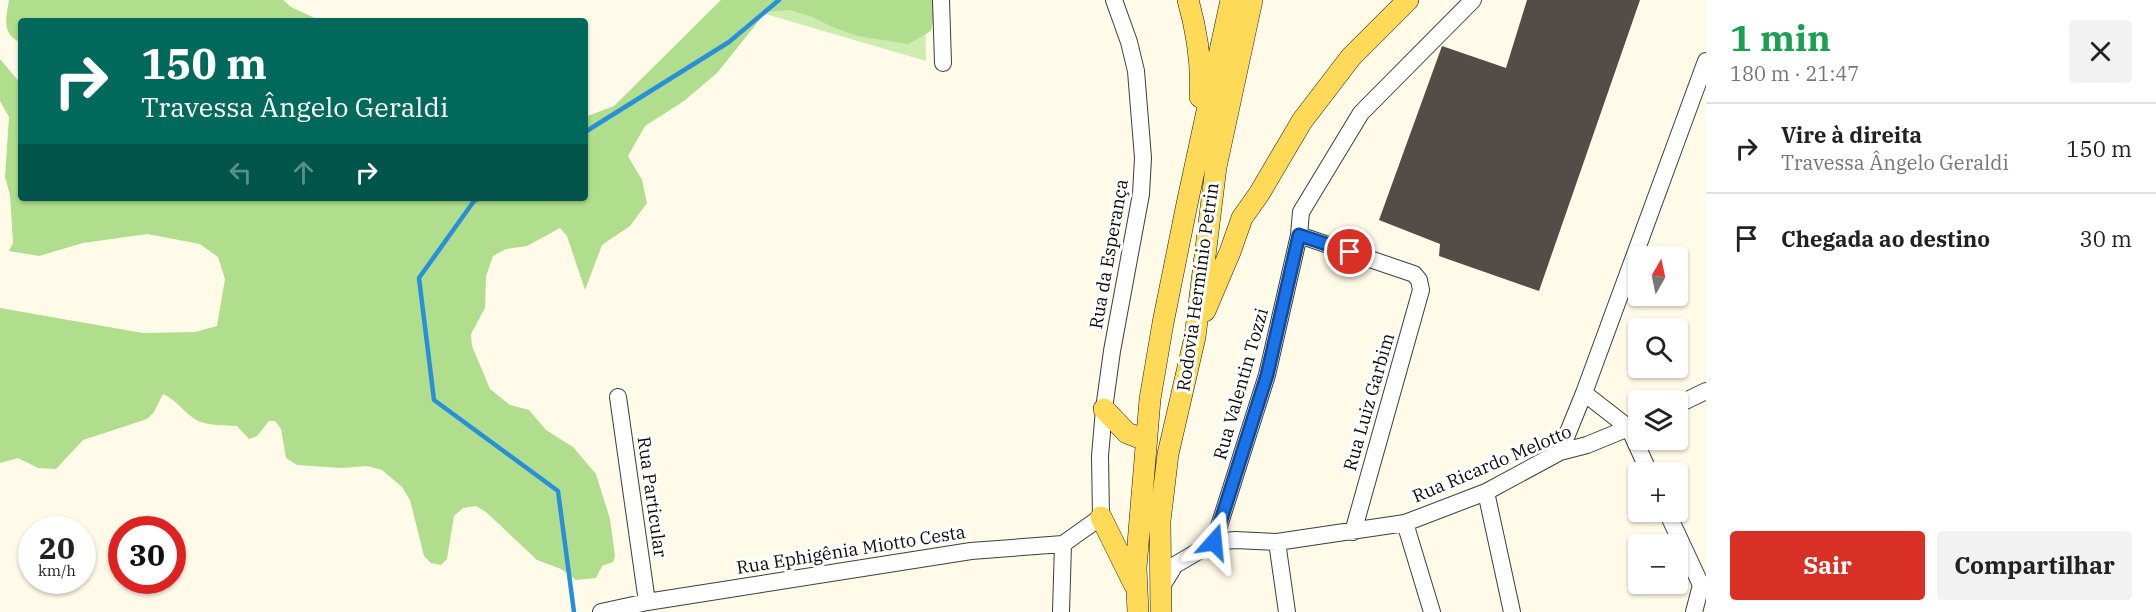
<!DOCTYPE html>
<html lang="pt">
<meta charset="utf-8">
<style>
:root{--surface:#fff;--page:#f2f2f2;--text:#222;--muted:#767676;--line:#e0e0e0;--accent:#d93025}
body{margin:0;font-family:"IBM Plex Serif",serif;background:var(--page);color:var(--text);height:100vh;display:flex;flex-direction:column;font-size:22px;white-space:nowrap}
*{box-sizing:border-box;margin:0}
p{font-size:20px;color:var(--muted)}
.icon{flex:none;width:33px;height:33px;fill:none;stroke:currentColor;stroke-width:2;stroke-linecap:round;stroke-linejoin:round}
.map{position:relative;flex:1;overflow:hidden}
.drawer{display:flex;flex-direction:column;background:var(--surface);width:450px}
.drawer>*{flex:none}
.top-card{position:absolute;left:18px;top:18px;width:570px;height:183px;border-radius:6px;box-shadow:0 2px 4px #0004;background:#00695c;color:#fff;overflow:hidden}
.needle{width:39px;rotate:9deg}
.tools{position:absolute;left:1628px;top:246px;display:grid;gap:12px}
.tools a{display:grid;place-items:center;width:60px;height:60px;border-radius:6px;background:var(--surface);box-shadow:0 2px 4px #0004;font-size:30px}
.speed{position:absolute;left:18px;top:516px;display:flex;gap:12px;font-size:30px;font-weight:700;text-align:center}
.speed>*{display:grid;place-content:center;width:78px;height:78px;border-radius:50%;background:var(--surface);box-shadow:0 2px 4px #0004;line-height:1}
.speed small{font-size:15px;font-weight:400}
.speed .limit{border:9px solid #d22;background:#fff;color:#111}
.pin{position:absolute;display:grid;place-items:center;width:51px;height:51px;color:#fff;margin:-26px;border:3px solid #fff;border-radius:50%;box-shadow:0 2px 6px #0007}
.me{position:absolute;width:66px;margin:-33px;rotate:18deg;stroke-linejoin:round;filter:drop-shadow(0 0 4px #0008)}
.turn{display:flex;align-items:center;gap:21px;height:126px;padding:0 24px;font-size:27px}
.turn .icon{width:78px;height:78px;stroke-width:2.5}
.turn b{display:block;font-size:42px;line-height:51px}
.lanes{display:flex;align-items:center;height:57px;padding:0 24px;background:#0003;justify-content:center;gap:30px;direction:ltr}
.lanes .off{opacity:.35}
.round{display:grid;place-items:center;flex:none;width:63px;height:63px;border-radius:6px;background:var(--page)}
.summary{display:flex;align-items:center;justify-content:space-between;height:102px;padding:0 24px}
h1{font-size:36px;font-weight:700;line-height:45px;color:#1e9e55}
.button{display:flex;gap:12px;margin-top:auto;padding:12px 24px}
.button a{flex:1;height:69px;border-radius:6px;background:var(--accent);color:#fff;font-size:24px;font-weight:700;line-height:69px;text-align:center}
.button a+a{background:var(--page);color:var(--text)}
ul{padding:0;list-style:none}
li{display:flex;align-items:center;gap:18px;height:90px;padding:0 24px;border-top:2px solid var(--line)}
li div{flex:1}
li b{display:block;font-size:22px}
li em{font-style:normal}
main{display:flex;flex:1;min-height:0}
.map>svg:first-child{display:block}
.green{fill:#cdecaf}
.forest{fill:#b0de8d}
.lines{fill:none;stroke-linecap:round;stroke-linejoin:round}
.stream{stroke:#298fd8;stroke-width:4.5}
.building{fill:#544c46}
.minor-casing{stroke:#3d3d3d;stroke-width:18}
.major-casing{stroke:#1b1b1b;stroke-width:22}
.minor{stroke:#fff;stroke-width:16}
.major{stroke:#ffd958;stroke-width:21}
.route-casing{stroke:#114b97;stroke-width:15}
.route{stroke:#1a73e8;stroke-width:10}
.labels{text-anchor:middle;stroke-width:6;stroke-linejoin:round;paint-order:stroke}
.street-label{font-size:18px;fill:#0a0a0a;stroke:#fff}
</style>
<main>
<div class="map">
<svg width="1706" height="612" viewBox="0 0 1706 612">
<rect width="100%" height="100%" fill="#fffbe8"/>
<path class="green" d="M925,0l1,61 -205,-60z"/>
<path class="forest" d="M9,0h274l8,7 30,14h-300v22c-20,-9 -15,-25 -12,-43z
M721,0h213l2,8 -5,23 -23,13 -50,-8 -26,-9 -19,-10 -23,-7 -24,2 -49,61 -33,28 -39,25 -17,30 14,24 5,23 -17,23 -28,19 -17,45 -18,-54 -7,-8 -33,18 -21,3 -13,7 -7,20 -1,32 -14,26 1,12 18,43 20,16 19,5 17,20 27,17 23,27 14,45 5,37 -2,6 -11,4 -6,12 -20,2 -15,-11 -24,-9 -51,-48 -10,-6 -13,2 -9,8 -7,43 -6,6 -10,-2 -7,-7 -14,-56 -8,-13 -20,-17 -15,-4 -26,2 -44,-3 -11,-7 -5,-29 -6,-8h-6l-12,15 -8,3 -12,-13c-13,-1 -27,0 -39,-5 -13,-7 -21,-21 -35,-27l-9,18 -7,7 -64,21 -27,29 -18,-1 -20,-10 -18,5v-155l143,25 52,-1 22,-6 8,-47 -7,-22 -18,-13 -53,-10 -64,9 -44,13 -30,-5 4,-8 -3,-48 -5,-18 4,-60 -9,-16v-42l21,25v114h564v-81l29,-11z"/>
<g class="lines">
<path class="stream" d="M585,132l144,-90 50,-42
M480,198l-6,3 -55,77 15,122 124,91 16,121"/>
</g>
<path class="building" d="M1527,0h113l-101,291 -100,-35 1,-12 -61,-24 63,-174 64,22z"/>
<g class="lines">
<g class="minor-casing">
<path id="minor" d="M941,0l2,63
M1299,235l115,39 5,6 2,10 -68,242
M1584,393l45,35 20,44
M618,397l29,205
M1677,405l29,-14
M1560,452l24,-59 122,-332
M1486,492l26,120
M1667,512l34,73
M1405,523l27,89
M1214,542l53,-167 32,-140 2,-23 60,-99 112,-113
M1277,542l10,70
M1162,586l13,-21 39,-23 21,-2 42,2 128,-19 81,-31 74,-40 27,-7 51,-21
M601,612l46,-10 324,-51 92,-7 38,-27 -1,-61 4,-47 8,-58 29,-157 2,-36 -7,-87 -7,-29 -15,-42
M1061,612l2,-68
M1694,612l7,-27"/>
</g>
<g class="major-casing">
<path id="major" d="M1188,0c9,32 14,64 12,97
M1205,311l25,-59 12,-34 17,-24 43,-73 49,-64 57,-57
M1104,409l23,24 18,7
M1101,517l33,67
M1138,612l-2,-44 14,-169 13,-76 24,-119 44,-204
M1161,612l-1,-91 8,-67 27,-117 21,-170 36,-167"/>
</g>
<use href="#minor" class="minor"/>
<use href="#major" class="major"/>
</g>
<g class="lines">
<g class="route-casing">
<path id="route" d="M1214,542l53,-167 32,-140 51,17"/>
</g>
<use href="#route" class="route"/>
</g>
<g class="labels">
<g class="street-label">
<text transform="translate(1109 254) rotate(-80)" y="6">Rua da Esperança</text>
<text transform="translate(1198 287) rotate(-82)" y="6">Rodovia Hermínio Petrin</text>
<text transform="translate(1241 384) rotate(-74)" y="6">Rua Valentin Tozzi</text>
<text transform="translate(1369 402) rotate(-74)" y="6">Rua Luiz Garbim</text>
<text transform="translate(1492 464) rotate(-23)" y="6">Rua Ricardo Melotto</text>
<text transform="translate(652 497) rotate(82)" y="6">Rua Particular</text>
<text transform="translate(851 550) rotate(-9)" y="6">Rua Ephigênia Miotto Cesta</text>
</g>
</g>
</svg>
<div class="tools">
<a><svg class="needle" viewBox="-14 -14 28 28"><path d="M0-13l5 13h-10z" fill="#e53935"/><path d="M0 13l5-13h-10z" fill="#767676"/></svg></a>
<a><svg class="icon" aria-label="search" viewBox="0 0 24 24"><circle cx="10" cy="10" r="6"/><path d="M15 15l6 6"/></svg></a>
<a><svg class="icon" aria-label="layers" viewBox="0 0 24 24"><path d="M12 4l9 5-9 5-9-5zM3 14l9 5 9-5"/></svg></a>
<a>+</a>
<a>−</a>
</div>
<div class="speed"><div>20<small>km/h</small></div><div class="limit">30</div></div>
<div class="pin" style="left:1350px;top:252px;background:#d93025"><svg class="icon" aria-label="arrive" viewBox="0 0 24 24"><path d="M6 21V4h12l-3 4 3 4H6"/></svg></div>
<svg class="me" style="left:1214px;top:542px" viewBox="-20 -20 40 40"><path d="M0-17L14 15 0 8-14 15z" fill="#1a73e8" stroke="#fff" stroke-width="4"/></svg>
<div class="top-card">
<div class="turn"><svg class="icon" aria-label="right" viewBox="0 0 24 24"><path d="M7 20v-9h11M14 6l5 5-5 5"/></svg><div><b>150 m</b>Travessa Ângelo Geraldi</div></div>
<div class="lanes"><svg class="icon off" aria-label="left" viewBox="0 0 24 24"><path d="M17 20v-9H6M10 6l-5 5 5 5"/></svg><svg class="icon off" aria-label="ahead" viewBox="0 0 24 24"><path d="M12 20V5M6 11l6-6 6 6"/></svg><svg class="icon" aria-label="right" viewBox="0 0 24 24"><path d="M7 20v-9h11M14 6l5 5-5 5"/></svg></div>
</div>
</div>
<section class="drawer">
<div class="summary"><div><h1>1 min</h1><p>180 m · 21:47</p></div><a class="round"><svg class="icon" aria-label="close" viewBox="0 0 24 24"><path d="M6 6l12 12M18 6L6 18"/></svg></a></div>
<ul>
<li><svg class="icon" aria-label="right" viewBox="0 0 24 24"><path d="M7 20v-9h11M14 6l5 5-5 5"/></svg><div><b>Vire à direita</b><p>Travessa Ângelo Geraldi</p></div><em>150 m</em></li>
<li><svg class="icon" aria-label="arrive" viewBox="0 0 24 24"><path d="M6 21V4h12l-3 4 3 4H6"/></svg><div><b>Chegada ao destino</b></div><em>30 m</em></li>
</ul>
<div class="button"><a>Sair</a><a>Compartilhar</a></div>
</section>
</main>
